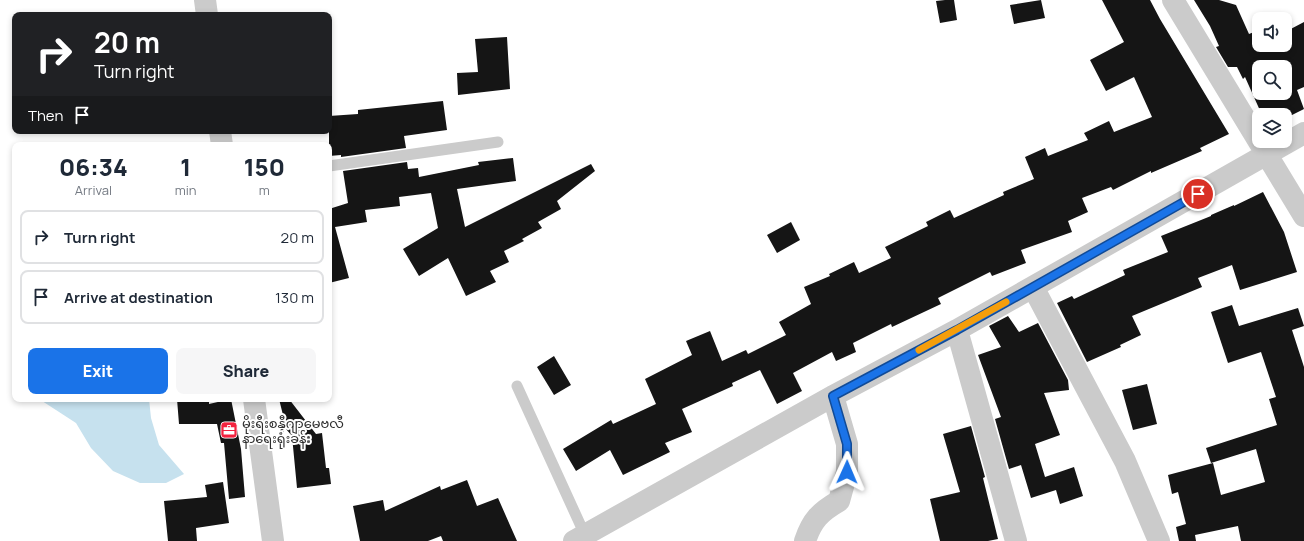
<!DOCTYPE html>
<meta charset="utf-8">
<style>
:root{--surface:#fff;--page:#f6f6f7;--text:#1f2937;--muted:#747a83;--line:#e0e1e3;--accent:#1a73e8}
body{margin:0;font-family:Manrope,"Noto Sans Myanmar",sans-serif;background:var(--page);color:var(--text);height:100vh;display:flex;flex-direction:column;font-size:15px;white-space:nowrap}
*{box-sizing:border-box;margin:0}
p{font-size:13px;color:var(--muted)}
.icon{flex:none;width:22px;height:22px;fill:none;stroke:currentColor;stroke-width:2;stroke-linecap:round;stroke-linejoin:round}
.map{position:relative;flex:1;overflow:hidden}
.side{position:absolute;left:12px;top:142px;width:320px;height:260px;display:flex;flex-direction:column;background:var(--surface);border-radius:8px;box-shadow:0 2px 6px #0003}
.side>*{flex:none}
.hud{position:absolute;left:12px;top:12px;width:320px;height:122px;border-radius:8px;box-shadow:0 2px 6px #0003;background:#202124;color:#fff;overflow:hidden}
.tools{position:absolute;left:1252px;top:12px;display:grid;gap:8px}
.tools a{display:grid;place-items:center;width:40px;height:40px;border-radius:8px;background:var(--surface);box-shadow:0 2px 6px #0003;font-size:20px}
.pin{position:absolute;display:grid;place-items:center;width:34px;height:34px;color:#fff;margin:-17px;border:2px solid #fff;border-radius:50%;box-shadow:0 1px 4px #0007}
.me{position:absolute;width:44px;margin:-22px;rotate:1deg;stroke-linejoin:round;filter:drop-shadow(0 0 3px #0008)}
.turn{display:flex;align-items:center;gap:14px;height:84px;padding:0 16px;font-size:18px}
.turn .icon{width:52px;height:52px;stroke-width:2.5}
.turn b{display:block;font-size:28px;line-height:34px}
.then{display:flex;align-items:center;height:38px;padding:0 16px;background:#0003;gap:8px;font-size:15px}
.eta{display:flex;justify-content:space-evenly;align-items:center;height:68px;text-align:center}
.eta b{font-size:24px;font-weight:800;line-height:28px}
.cta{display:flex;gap:8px;margin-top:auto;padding:8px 16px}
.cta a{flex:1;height:46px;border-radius:8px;background:var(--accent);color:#fff;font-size:16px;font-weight:800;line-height:46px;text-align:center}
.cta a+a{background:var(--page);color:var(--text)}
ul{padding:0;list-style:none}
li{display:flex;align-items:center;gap:12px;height:54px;margin:0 8px 6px;padding:0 8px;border:2px solid var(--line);border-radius:8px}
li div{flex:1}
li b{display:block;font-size:15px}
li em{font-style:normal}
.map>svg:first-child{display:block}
.water{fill:#c6e1ee}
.building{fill:#151515;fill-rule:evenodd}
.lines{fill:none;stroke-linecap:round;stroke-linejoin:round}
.lane{stroke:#cbcbcb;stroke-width:11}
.street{stroke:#cbcbcb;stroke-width:22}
.route-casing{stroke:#114b97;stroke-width:10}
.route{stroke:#1a73e8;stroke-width:7}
.slow{stroke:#f59e0b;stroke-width:7}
.labels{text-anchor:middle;stroke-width:4;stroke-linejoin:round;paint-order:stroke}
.poi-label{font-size:13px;fill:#2e2e2e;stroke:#fff;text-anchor:start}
</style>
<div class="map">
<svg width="1304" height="541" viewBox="0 0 1304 541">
<rect width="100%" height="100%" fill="#fff"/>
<path class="water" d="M39,399h110l2,19 8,27 25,29 -18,9h-26l-27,-12 -22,-23 -15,-25z"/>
<path class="building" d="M945,0h9l3,20 -17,3 -4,-22z
M1041,0l4,18 -31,6 -4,-19z
M1102,0h48l10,19 69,115 -29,14 2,3 -51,22v-2l-38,19 -2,-3 -29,11 6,14 -20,9 4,11 -51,18 5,13 -34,13 -2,-4 -52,26 3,6 -49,23 -1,-3 -38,19 3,9 -20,9 -4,-9 -39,21 9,18 -25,13 -17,-34 -28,13 1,3 -51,23 10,23 -27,11 5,9 -47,23 -13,-25 -34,21 -13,-22 48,-29 2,4 43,-20 -11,-25 47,-24 -6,-14 24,-10 12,30 24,-11 2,4 38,-19 -7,-13 32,-18 -7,-17 26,-11 -1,-2 25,-12 5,11 32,-15 -6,-11 43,-21 -2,-4 24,-12 4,8 50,-23 -1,-3 31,-13 -9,-22 20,-9 3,8 40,-16 -4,-7 25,-12 5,11 38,-15 -18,-40 -28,14 -16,-31 34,-18z
M1194,0h25l17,5 13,29 10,-4v15h26v-13l19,-10v65l-7,3 7,19 -12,6h-30l-17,-38 -2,2 -6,-12h-9l-12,-20 3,-1 -9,-20zM1259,67h26v26h-26z
M507,37l3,52 -52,6 -1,-22 21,-1 -3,-33z
M443,101l4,29 -43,6 2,12 -65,9v-2l-12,1v-40l29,-2v-4z
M513,158l3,23 -59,8 8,38 126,-63 4,7 -38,30 4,8 -23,13 4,6 -20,11 2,2 -20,10 5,11 -19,9 6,11 -30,14 -18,-38 -29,18 -16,-27 35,-21 -7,-35 -32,4 1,9 -35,4 2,12 -32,5 14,51 -20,5v-74l19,-6 -5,-32 64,-9 1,7 10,-1 1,9 60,-12 -1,-3z
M1263,192l21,40 13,40 -57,18 -8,-25 -34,13 4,9 -70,29 9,19 -21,10 1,2 -34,15 -30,-59 15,-7 2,3 51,-24 -2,-5 45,-18 -7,-16 50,-20v-1l23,-10v1z
M791,222l9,18 -23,13 -10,-18z
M1232,305l7,21 59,-18 6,18 -12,4 12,37v174h-63l-3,-15 -43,9 1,6h-17l-3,-14 10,-3 -8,-32 -6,2 -4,-19 45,-12 8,32 44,-13 -9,-33 -45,14 -5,-15 71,-23 -8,-26 7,-2 -15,-45 -33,11 -17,-51z
M1008,316l11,16 19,-9 30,57 1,10 -25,3 16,42 -25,9 10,33 29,-10 9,29 -23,8 -4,-14 -25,8 -10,-33 -12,4 -14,-50 6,-2 -23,-62 23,-8 -12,-21z
M554,356l17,29 -17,10 -17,-28z
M1147,384l10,40 -24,6 -11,-40z
M177,399h32v5l22,-5 10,50 4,48 -16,2 -5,-56h-3l-4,-19h-38z
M279,399h10l27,35 6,-1 4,35h3l2,16 -34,4 -5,-52 -12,-14 4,-3z
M971,426l14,51 -2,1 15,61 -10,2h-48l-10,-42 30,-7 -17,-58z
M467,480l10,26 21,-8 19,43h-74l-2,-5 -13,5h-68l-7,-35 30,-6 2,11 55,-25 1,4z
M223,482l6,41 -33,5 1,13h-29l-4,-40 43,-4 -2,-12z"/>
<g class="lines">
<path class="lane" d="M329,166l169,-24
M517,386l68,149"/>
<path class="street" d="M205,0l2,15
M1173,0l131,216
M220,131l2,14
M1033,287l92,174 34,80
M957,330l59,211
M254,399l19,142
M574,541l259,-145 124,-66 347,-197
M805,541c7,-21 15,-29 34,-40l8,-29v-28l-14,-48"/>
</g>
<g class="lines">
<g class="route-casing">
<path id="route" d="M847,472v-28l-14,-48 124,-66 241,-136"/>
</g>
<use href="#route" class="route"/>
<path class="slow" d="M919,350l87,-48"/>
</g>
<defs>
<g id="office-square" transform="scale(0.9)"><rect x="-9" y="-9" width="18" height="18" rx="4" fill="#f3233f" stroke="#fff"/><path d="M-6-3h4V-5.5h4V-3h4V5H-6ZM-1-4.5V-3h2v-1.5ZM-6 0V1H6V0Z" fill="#fff"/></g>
</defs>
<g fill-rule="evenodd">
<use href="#office-square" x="229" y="430"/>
</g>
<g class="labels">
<g class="poi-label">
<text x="242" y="428">မိုးရီးစန္နီဂျာမေဗလီ<tspan x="242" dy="15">နာရေးရုံးခန်း</tspan></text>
</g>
</g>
</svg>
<div class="tools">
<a><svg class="icon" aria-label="sound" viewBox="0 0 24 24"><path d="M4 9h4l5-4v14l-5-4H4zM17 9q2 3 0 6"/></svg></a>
<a><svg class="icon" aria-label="search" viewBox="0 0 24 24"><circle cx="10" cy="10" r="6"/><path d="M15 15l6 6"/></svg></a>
<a><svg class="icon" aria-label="layers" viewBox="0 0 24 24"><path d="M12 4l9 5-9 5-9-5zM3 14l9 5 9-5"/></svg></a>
</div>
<div class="pin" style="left:1198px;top:194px;background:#d93025"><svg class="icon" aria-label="arrive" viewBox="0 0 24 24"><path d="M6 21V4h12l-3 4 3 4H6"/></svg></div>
<svg class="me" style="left:847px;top:472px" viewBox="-20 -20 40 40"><path d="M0-17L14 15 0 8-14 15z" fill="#1a73e8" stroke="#fff" stroke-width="4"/></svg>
<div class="hud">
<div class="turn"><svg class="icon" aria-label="right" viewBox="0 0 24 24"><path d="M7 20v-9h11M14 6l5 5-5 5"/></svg><div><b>20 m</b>Turn right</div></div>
<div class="then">Then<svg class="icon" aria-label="arrive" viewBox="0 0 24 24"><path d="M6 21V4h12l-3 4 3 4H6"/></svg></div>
</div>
<section class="side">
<div class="eta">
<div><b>06:34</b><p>Arrival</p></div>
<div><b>1</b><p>min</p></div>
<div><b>150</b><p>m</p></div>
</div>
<ul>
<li><svg class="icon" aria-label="right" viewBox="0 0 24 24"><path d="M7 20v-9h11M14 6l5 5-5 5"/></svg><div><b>Turn right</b></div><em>20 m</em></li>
<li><svg class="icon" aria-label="arrive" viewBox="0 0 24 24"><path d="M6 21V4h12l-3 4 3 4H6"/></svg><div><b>Arrive at destination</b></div><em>130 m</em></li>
</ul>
<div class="cta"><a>Exit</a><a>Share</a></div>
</section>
</div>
